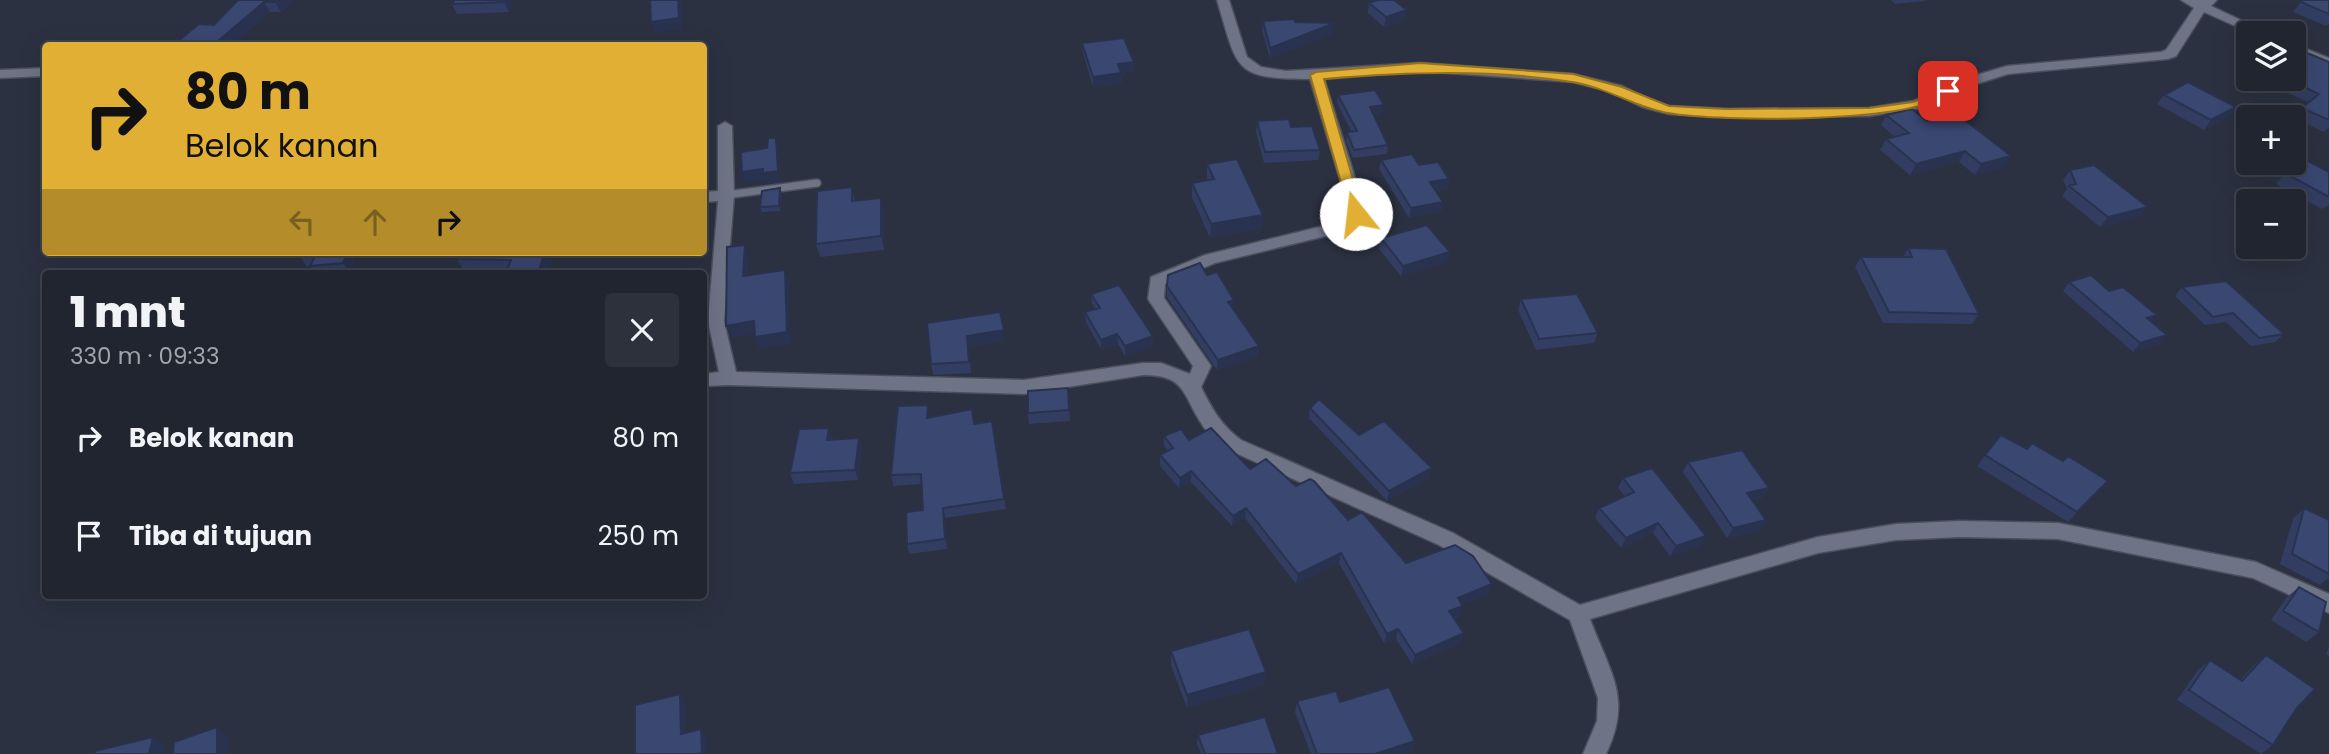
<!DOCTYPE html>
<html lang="id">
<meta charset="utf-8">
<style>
:root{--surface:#202530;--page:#2d313c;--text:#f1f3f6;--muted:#a2a5ab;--line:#3d424c}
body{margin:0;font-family:Poppins,sans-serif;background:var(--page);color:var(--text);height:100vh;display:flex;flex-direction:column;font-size:26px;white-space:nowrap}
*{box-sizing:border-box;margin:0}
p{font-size:23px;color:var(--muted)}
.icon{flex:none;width:38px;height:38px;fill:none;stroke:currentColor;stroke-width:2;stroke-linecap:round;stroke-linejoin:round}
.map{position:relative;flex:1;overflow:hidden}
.sheet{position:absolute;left:42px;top:270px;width:665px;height:329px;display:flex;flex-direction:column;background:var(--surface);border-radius:7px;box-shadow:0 7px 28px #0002,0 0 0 2px var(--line)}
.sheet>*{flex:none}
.hud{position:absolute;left:42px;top:42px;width:665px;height:214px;border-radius:7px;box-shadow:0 7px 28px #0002,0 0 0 2px var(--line);background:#e1af34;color:#111;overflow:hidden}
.tools{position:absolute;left:2236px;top:21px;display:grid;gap:14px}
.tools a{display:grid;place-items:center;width:70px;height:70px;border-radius:7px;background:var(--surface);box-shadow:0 7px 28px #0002,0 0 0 2px var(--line);font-size:35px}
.pin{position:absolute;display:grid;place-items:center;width:60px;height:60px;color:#fff;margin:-30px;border-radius:14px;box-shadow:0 4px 10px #0006}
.me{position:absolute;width:77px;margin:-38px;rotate:344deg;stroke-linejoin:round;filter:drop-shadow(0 0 5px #0008)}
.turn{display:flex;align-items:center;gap:24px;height:147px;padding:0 28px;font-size:32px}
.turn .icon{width:91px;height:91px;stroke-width:2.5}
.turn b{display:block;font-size:49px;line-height:60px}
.lanes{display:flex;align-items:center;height:66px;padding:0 28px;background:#0003;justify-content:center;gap:35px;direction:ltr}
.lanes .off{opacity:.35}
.round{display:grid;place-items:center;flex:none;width:74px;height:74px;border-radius:7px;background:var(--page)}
.headline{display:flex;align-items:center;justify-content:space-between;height:119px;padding:0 28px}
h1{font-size:42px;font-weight:800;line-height:52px}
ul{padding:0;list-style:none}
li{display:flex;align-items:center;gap:21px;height:98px;padding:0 28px}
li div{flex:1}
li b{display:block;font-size:26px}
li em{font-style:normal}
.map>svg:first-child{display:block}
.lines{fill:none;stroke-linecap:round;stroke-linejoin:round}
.service-casing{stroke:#4b4f5c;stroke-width:10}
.minor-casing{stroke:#4b4f5c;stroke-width:3}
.service{stroke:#6e7486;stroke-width:7}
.minor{fill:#6e7486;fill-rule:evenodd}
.wall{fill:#323d61}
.shaded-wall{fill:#29324f}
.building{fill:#3a4771;stroke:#29324f;stroke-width:2}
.route{fill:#e1af34;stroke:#927222;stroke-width:2}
</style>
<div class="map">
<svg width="2329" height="754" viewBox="0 0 2329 754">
<rect width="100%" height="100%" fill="#2b3140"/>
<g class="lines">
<g class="service-casing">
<path id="service" d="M726,195l91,-12"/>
</g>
<g class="minor-casing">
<path id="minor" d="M1217,0h12l18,57 14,10 25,4 134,-8 153,11 49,12 30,15 17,5 57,3 143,-1 44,-7 50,-22 44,-13 154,-14 5,-2 28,-42 -13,-8h36l-6,6 57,27h-17l-47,-21 -28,44 -8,3 -160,15 -35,11 -52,23 -52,8 -143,1 -57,-3 -27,-7 -30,-15 -39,-10 -153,-11 -96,8 45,143 -2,4 -152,37 -50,21 -1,14 47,68 -10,21c11,22 20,38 40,53l212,93 127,72 238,-68 78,-13 63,-3 99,2 198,39 73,32v19l-76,-35 -195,-39 -99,-2 -63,3 -78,13 -228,66c20,54 43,79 16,135h-23l14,-33 1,-23 -28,-78 -131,-75 -210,-95c-11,-8 -21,-15 -28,-27 -19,-30 -16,-48 -58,-48l-119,19 -295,-9 -25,1v-12l15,-2 -11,-51 10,-120 -14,1v-10l14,-1v-65l7,-4 7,4 2,69 -10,126 12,51 288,8 119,-17h18l29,11 3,-8 -45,-67 3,-22 54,-22 147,-36 -42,-140c-78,0 -72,-10 -93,-79z
M2294,44l35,14v9l-35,-14z
M46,68v8l-46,2v-8z"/>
</g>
<use href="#service" class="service"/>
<use href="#minor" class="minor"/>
</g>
<path class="wall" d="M238,0h55l-12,12h-11l-39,34h-52l-2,-4 37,-17z
M514,0l-5,12 -52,2 -5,-10z
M1891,0h34v1l-30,3z
M2329,0v24l-3,2 -33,-14 8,-10z
M1369,3l36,18 -21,6 -16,-14z
M1263,21l32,1 38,12 -63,24 -8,-27z
M1082,43l52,29 -13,2 1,10 -29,3 -10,-34z
M2329,62v65l-5,5 -30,-14 8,-10 6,-6 -45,-20 2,-3h29z
M1338,95l44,19 -8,1 14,30 -1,9 -34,4 -7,-17 1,-9 4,-1 -14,-28z
M2164,95l72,12 -7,9 -25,14 -47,-26z
M1886,115l41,6 77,46 -29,8 -16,-13 -49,13 -30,-25 6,-11 9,-2 -14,-12z
M1257,121l34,6 29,23 -2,10 -54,3 -8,-31z
M1381,160l38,5 30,14 -2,10 -11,2 7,11 -2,10 -32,6 -30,-49z
M1207,164l56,51 -1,13 -52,10 -18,-41v-14l16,-3 -1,-3z
M2070,170l71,46 -41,11 -38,-31 5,-7 -4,-9z
M2329,172v33l-7,4 -46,-25 9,-11z
M852,187l3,14 26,-3 3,14v38l-64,7 -4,-13z
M780,188l2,6 -2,17 -18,1 -2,-5z
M1381,238l66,24 -46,14 -22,-27z
M1908,248l71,66 -7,10 -89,-1 -28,-56 6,-10h42z
M358,252l-9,20 -34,1 -5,-7 -3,1 -7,-10z
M389,252h37l-3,5 -30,1z
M554,252l-7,21h-41l1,-3h-44l-6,-11z
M1207,275l52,71 -1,10 -41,14 -50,-73v-11z
M2069,282l40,9 58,44 -7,9 -27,8 -70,-61z
M2182,287l102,47 -9,8 -24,4 -25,-24 -21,3 -30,-29z
M1091,294l62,52 -28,10 -7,-12 -17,5 -15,-27 -1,-10 11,-3 -4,-5z
M1521,299l77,34 -4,10 -58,7 -18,-40z
M927,323l78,18 -36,6 2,26 -38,2 -2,-11z
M1068,388l2,33 -41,3 -1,-11z
M1310,408l49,27 70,43 -42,23 -78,-83z
M931,415v2l43,7 18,-3 14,88 -61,9 2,31 -38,5 -2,-10 16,-34 -1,-26 -29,2 -2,-11z
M2001,435l26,14 36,12 45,20 -40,41 -91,-56z
M1164,436l25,4 61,29 46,17 52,34 58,43 83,31 -27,10 -2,12 -6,2 7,25 -49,21 -16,-25 -12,4 -45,-80 -43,21 -51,-66 -13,8 -41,-44 -12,6 -19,-22v-11l8,-4 -4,-5z
M859,438l3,10 -4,32 -64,4 -4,-11 42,-34v1z
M1688,462l75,36 -10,2 13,20 -6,10 -33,8 -44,-66z
M1623,478l78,68 -31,10 -17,-23 -32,15 -26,-30 4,-10 26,-12 -7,-8z
M2304,508l25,12v57l-9,8 -40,-21 13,-45z
M2299,587l20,45 -13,10 -35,-22 16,-23z
M2329,646v10l-3,-2z
M1171,651l95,21 -2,13 -77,23 -16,-43z
M2266,655l30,54 -23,36 -12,9 -84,-54 21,-30 12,-10 30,20 14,-15z
M1297,701l43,1 75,39 -3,11 -6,2h-95l-16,-42z
M1198,735l80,19h-77l-4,-10z"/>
<path class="shaded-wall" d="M277,0h16l-12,12 -6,-10z
M505,0h9l-5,12 -5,-10z
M678,0h2l2,6 1,23 -29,4 -3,-11z
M264,2l6,10 -39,34h-19z
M1407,10l-2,11 -21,6 2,-10z
M1335,23l-2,11 -63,24v-10z
M1134,62v10l-13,2 1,10 -29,3v-10l25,-13z
M1384,105l-2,9 -14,2 2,-9z
M2236,107l-7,9 -25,14 7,-10z
M776,138l3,11 2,33 -15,2 -1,-4 -20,3 -3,-11z
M1965,151l-6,11 -49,13 6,-11z
M2011,156l-7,11 -29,8 6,-11z
M1449,179l-2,10 -19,3 2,-10z
M780,188l2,6 -2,17 -1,-5z
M881,198l3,14v38l-3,-14z
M1443,202l-2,10 -32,6 2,-10z
M2148,207l-7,9 -41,11 8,-10z
M1263,215l-1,13 -52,10 1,-14z
M745,245l4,12 -2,31 -4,-12z
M348,252h10l-9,20 -6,-9z
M420,252h6l-3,5z
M545,252h9l-7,21h-9z
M1450,252l-3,10 -46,14 2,-10z
M785,270l4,12 2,62 -32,5 -4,-12z
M1234,300v11l-6,-9z
M2157,315l-7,9 -3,-6z
M754,321l5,13 -28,4 -5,-12z
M1004,330l1,11 -36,6 2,26 -4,-37z
M1117,334l1,10 -17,5v-9z
M2167,335l-7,9 -27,8 7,-9z
M1153,336v10l-28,10v-10z
M1259,346l-1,10 -41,14 1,-10z
M829,428l3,11 -2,11 -3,-10z
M859,438l3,10 -4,32 -3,-10z
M1432,468l-3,10 -42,23 2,-10z
M1191,471v11l-12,6 1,-10z
M1769,488l-6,10 -21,5 5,-10z
M943,508l2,10 2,31 -2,-10z
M1246,508l-1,10 -13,8 1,-10z
M1766,520l-6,10 -33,8 6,-10z
M1658,523l-5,10 -32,15 5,-10z
M1706,536l-5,10 -31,10 6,-10z
M1341,553l-2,10 -43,21 2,-10z
M1492,584l-3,10 -34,13 3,-9z
M1463,606l-3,10 -14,5 3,-10z
M1398,629l-2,10 -12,4 3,-9z
M1464,633l-3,10 -49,21 3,-9z
M1266,672l-2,13 -77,23v-13z
M680,694l5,9 1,39 -5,-8z
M217,727l11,9v18h-11z
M701,729l5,8 1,17h-10z
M153,737l12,9 -2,8h-14z
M1415,741l-3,11 -6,2h-31z"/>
<path class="building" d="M238,0h39l-2,2h-11l-52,44 -35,-4 22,-18 15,1z
M455,0h50l-1,2 -52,2z
M650,0h28l1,18 -28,4z
M1378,0h16l13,10 -21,7 -17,-14z
M2303,0h26v14l-28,-12z
M1294,19l1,3 40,1 -65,25 -7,-27z
M1124,38l10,24 -16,2 3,9 -28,4 -11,-34z
M2300,50l29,12v58l-27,-12 17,-14 -32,-15h7v-25z
M2188,82l48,25 -25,13 -47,-25z
M1375,90l9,15 -14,2 18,38 -34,5 -7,-18 10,-1 -19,-36z
M1912,109l15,12 30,-7 54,42 -30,8 -16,-13 -49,13 -30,-25 23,-6 -23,-18z
M1289,119l2,8 21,-1 8,24 -55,2 -8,-31z
M768,138h8l2,33 -15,2v-4l-21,3 -1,-20 26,-4z
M1412,154l7,11 19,-3 11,17 -19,3 13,20 -32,6 -30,-48z
M1237,159l26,56 -52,9 -19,-41 22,-4 -7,-15z
M2308,161l21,11v25l-44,-24z
M2094,165l54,42 -40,10 -39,-31 7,-2 -6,-14z
M852,187v14l29,-3v38l-65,8 1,-53z
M780,188l-1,18 -19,1 2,-16z
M1427,225l23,27 -47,14 -22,-28z
M745,245l-2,31 42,-6 2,62 -32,5 -1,-16 -28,5 1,-79z
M1908,248l38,1 33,65 -90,-2 -28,-55h51z
M303,252h45l-5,11 -33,3 5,-10 -15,1z
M461,252h84l-7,21h-32l5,-13 -54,-1z
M1200,263l7,12 10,-3 17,28 -6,2 31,44 -41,14 -51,-74 1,-11z
M2091,275l18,16 14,-4 34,28 -10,3 20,17 -27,8 -71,-61z
M2226,281l58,53 -25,4 -26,-25 -20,4 -31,-30z
M1119,285l34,51 -28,10 -8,-12 -16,6 -16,-28 15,-4 -9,-14z
M1577,294l21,39 -59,6 -18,-40z
M1000,312l4,18 -37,6 2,26 -38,2 -4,-41z
M1068,388l1,22 -41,3v-22z
M1319,399l40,36 25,-14 48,47 -43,23 -79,-83z
M928,405l-1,13 45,-9 2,15 18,-3 12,78 -61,9 2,31 -38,5 -1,-32 17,-2 -2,-36 -30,1 7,-69z
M829,428l-2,12 32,-2 -4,32 -65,3 9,-44z
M1211,428l39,41 16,-10 30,27 14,-7 4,2 34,39 14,-8 44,51 49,-18 18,11 19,28 -34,14 5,8 -14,5 15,22 -49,22 -17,-26 -11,5 -46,-81 -43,21 -52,-66 -13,8 -42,-45 -11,7 -20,-23 13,-7 -9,-12 17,-7 8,11z
M2001,435l26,14 5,-6 31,18 5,-5 40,25 -31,31 -92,-57z
M1742,450l27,38 -22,5 19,27 -33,8 -45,-66z
M1652,468l54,68 -30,10 -18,-23 -32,15 -27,-30 35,-16 -11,-14z
M2304,508l25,12v54l-37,-20z
M2299,587l27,15 -7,30 -36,-21z
M1249,629l17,43 -79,23 -16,-44z
M2266,655l49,34 -19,20 -23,36 -84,-55 21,-30 32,21z
M1389,687l26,54 -40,13h-58l-20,-53 39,-10 4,11z
M680,694l1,40 20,-5 1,24 -5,1h-62v-49z
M1265,717l13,37h-73l-7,-19z
M217,727v27h-44l1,-12z
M153,737l-4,17h-55l1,-3z"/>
<path class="route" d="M1420,63l153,11 49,13 47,19 57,3 143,-1 44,-6 35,-15 7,4c-35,33 -237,31 -287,22 -34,-6 -62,-26 -96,-31 -82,-13 -166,-10 -248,-3l39,135 -2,3h-10l-41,-142 6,-3z"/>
</svg>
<div class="tools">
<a><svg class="icon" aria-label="layers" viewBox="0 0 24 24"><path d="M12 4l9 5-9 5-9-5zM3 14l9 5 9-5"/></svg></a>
<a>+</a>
<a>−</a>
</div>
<div class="pin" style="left:1948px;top:91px;background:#d93025"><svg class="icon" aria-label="arrive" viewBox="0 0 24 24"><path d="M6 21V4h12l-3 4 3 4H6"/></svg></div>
<svg class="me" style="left:1356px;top:214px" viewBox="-20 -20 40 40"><circle r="19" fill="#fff"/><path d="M0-13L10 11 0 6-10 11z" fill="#e1af34"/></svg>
<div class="hud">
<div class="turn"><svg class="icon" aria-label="right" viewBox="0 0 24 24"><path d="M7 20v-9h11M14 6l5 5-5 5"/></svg><div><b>80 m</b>Belok kanan</div></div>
<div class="lanes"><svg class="icon off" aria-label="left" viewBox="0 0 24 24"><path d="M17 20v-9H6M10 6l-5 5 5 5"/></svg><svg class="icon off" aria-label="ahead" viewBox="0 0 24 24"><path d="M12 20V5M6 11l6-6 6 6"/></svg><svg class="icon" aria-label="right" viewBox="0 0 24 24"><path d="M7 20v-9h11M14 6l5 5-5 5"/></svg></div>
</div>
<section class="sheet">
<div class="headline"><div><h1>1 mnt</h1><p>330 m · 09:33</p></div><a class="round"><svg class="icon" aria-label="close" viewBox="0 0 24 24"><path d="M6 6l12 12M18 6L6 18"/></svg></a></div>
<ul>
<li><svg class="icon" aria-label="right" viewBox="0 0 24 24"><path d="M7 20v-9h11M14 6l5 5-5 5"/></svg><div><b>Belok kanan</b></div><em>80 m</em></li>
<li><svg class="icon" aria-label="arrive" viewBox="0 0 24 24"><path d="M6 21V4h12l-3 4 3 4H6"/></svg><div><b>Tiba di tujuan</b></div><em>250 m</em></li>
</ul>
</section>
</div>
